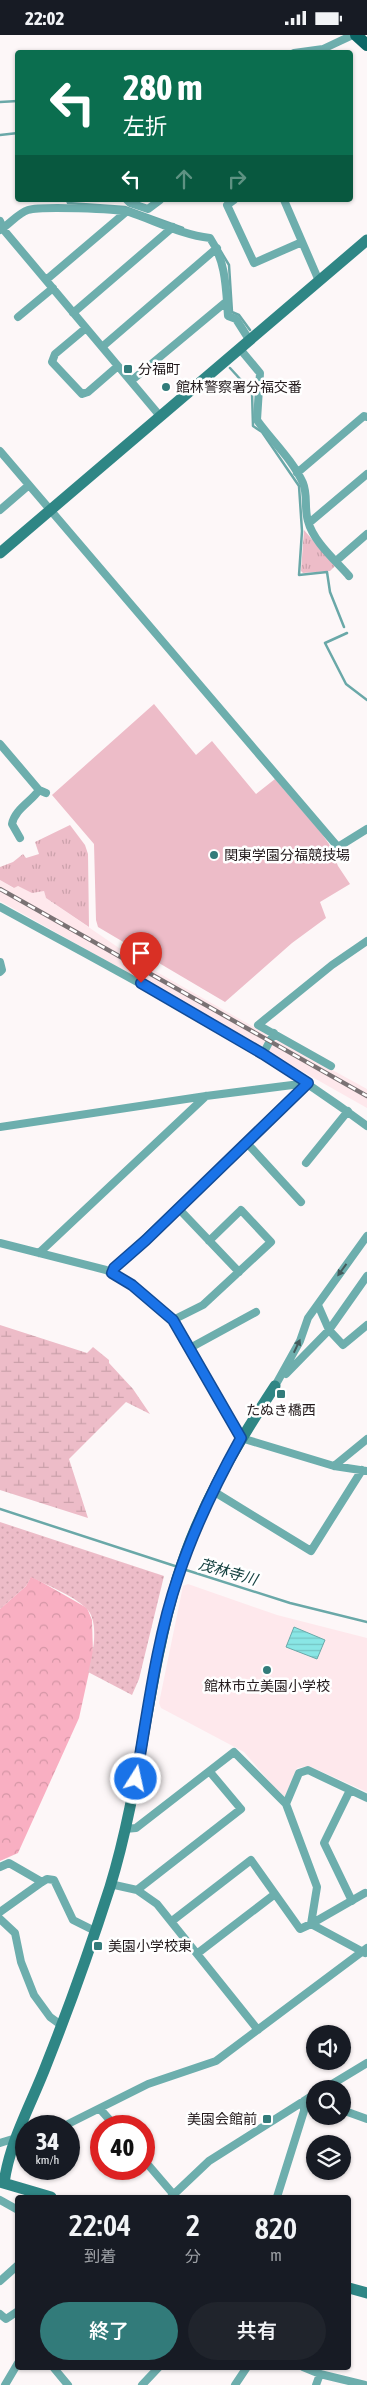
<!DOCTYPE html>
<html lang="ja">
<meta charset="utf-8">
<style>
:root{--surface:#171b24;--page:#20242c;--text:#f1f3f6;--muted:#9ea1a6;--accent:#327b7a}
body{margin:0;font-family:"Asap Condensed","Noto Sans JP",sans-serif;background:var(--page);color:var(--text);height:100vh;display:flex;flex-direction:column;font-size:19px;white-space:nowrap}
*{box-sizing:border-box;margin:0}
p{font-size:16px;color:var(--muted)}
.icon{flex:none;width:28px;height:28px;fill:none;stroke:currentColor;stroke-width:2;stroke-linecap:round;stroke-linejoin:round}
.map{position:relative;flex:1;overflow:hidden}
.panel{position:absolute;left:15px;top:2160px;width:336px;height:175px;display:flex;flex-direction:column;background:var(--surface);border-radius:5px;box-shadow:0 1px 4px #0004}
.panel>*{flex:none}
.banner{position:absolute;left:15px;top:15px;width:338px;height:152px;border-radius:5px;box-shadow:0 1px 4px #0004;background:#0b6e4f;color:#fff;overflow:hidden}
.fabs{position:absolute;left:306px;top:1990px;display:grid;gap:10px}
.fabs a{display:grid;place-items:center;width:45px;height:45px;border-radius:50%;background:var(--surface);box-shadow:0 1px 4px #0004;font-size:25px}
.speed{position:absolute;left:15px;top:2080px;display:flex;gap:10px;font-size:25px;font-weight:700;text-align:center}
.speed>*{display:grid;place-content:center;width:65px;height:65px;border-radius:50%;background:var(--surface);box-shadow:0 1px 4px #0004;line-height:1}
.speed small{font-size:12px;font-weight:400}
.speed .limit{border:8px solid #d22;background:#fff;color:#111}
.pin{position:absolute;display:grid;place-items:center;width:42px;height:42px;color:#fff;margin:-51px -21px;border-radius:50% 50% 50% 0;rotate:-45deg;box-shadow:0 0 5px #0007}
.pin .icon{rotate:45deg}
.me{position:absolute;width:55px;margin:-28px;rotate:10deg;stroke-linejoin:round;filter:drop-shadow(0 0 4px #0008)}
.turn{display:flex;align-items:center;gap:18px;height:105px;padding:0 25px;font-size:22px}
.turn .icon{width:65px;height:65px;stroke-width:2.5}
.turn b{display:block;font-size:35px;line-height:42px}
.lanes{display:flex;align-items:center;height:48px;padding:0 25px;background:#0003;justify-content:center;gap:25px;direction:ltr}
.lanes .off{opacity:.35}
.eta{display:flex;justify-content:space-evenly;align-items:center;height:85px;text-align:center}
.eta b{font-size:30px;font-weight:600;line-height:35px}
.primary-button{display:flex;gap:10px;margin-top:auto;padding:10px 25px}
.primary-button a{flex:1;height:58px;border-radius:30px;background:var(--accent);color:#fff;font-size:20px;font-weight:600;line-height:58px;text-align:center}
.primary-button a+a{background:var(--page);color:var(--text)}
.status{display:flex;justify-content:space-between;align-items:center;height:35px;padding:0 25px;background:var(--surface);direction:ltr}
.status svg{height:14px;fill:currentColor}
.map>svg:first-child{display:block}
.built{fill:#fee8ec}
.grass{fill:url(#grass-tufts)}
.forest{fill:url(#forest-crowns)}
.wetland{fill:url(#wetland-marsh)}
.garden{fill:url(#garden-dots)}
.pitch{fill:#edbcc8}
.water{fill:url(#water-rules);stroke:#6aa8a8}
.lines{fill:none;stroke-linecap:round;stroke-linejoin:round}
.stream{stroke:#6aa8a8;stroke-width:2.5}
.street{stroke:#6daead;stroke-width:8}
.secondary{stroke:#2f8685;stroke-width:11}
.primary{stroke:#0d6666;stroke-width:12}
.rail-casing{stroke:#7a7274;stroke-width:4.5}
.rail{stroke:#fff;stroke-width:2.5;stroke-dasharray:8;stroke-linecap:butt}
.oneway{fill:#445c5d}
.route-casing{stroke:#114b97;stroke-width:12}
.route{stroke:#1a73e8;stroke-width:9}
.poi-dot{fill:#327b7a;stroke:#fff;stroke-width:2}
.labels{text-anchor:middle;stroke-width:5;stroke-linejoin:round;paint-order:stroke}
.poi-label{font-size:14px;fill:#22191b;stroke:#fff;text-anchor:start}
.water-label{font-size:15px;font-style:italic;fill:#154140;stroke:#fff}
</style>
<div class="status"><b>22:02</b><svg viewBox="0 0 49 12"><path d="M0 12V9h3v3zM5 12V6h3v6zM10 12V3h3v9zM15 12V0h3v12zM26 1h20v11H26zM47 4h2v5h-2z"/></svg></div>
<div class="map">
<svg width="367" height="2350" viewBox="0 0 367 2350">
<defs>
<pattern id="grass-tufts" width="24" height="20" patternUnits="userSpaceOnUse" patternTransform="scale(1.25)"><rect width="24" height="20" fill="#edbcc8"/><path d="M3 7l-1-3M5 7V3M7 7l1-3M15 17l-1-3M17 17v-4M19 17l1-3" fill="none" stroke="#cba1ab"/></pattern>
<pattern id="forest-crowns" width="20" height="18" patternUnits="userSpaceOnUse" patternTransform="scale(1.25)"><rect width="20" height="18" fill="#f9afc2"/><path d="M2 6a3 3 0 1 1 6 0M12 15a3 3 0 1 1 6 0" fill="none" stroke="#d596a6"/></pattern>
<pattern id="wetland-marsh" width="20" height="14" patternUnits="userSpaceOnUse" patternTransform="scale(1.25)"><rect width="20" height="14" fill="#edbcc8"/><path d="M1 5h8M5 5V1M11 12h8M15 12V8" fill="none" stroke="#cba1ab"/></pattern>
<pattern id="garden-dots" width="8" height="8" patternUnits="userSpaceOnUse" patternTransform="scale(1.25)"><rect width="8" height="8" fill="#edbcc8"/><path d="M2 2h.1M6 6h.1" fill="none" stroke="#cba1ab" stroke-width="1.8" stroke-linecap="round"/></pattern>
<pattern id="water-rules" width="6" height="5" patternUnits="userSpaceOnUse" patternTransform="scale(1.25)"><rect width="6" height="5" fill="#89e6e5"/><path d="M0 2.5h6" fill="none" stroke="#76c5c4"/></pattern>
</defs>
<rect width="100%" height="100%" fill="#fdf7f8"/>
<path class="built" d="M0,845l13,8 5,-2 14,6 12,-1 2,7 95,65 125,71 2,3 -5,9 -3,1 -260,-146z
M274,1003l93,51v19l-99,-56z
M188,1549l89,31 90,23v154l-58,-26 -12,2 -13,31 -40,-47 -83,-44 -2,-5 24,-117z"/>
<path class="grass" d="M304,495l31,36 -5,5 -27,2 -2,-2z
M70,790l15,20 3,9 1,73 -43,-29 -2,-7 -12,2 -14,-7 -4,2 -14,-8v-13l13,-5 10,-8 3,4 13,-4 -4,-12z"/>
<path class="forest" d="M31,1541l56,32 5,12 1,34 -14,64 -61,135 -18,8v-252l26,-23z"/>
<path class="wetland" d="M0,1290l87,28 6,-6 16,13v3l24,26 17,25 -24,-12 -57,57 19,59 -88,-28z"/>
<path class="garden" d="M0,1487l164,54 -25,103 -7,16 -44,-23c5,-16 12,-52 -2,-64 -15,-14 -38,-22 -55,-31l-5,9 -26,23z"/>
<path class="pitch" d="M154,669l42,51 16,-14 44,53 19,-15 47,55 7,10 9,22 12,18 -30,18 6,16 -34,25 -67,59 -127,-75 -2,-7 -2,-76 -42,-49z"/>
<path class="water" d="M294,1592l31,13 -8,19 -31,-12z"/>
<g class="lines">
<path class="stream" d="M277,18l1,-1
M0,67l18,-1
M0,100l18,-2
M67,165l1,3 57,4 58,21
M220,215l9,15 3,47 7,3 11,15
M230,333l22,24 1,34 9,6 37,54 3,45 -3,44 28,-3 3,20 14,35
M347,598l-22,10 21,41 21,16
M0,1474l178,58
M183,1534l107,34 77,19"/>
<path class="street" d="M294,18l29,-4 30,-14
M127,165l3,3 18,6 12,-9
M234,165l-7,5 27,58 48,-21
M284,165l35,81
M0,186l3,8 157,187
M0,195c9,-5 18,-17 28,-20 13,-4 88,-1 101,2 27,9 53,23 81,26 16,23 16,51 18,78l8,3 14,22
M46,245l80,-68
M73,278l100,-86
M18,282l35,-29
M86,293l-31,26 -3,8 30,32 6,-2 30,-26
M102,312l115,-99
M240,314l20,24 -3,47c15,21 35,39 46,63 5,12 1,25 5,38 5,20 27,39 41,55
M131,346l96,-80
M0,416l338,396 29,-18
M297,438l67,-57 3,1
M0,475l29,-25
M309,488l58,-49
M336,526l31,-27
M0,709l39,46 7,3
M20,803l-8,-14c3,-15 19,-22 27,-34
M0,872c125,69 252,133 367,219
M0,927l2,8 -2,2
M263,1019l11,-21
M331,1031l-73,-41 74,-60 35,-24
M0,1092l206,-31 102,-13
M246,1107l55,60
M306,1128l42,-52
M178,1173l61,64
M0,1208l106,27 26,15 41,35 68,118 93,28 33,5
M39,1218l167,-157
M112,1238l2,-5 194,-185
M318,1270l11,25 14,15 24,-20
M173,1285l30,-15 68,-63 -30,-32 -32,31
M190,1313l66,-36
M286,1339l43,-44 38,-54
M275,1351l25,-45 8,-23 59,-82
M334,1431l33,-27
M213,1456l98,60 51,-81
M350,1755l-26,53 28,58
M125,1794l11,-1 98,-76 52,52
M0,1832l9,-4 33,19
M110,1849l27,6 20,14 101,126
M137,1855l104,-81 -31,-37
M0,1877l42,-30 5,-3 7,1 19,40 22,11
M0,1884l15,14 6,29 13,33 16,22 11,8
M172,1886l79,-61 49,69 11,-5 54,-31
M311,1889l6,-37 -31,-83 13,-31 9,-3 59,28
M311,1889l54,29
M198,1918l77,-59
M324,2054l43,-26
M100,2074l15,17
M342,2075l25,9
M64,2091l84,-42 68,-23 151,-113
M25,2101h1
M0,2108l16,-5
M144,2125l30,35
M171,2162l38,-36 106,-67
M277,2162l27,-86v-10
M0,2165l18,10
M0,2246l18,-16
M0,2279l6,5 12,-8
M53,2332l15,18
M303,2332l17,7 45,11
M5,2350l13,-22
M142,2350l17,-18
M235,2350l12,-18
M316,2350l4,-11"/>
<path class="secondary" d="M0,518l367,-313
M0,2147l51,15
M4,2148c6,-43 28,-80 43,-120 23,-58 44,-117 63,-176 31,-101 37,-207 67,-308 21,-70 58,-132 98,-193
M349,2253l18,5"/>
<path class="primary" d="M356,0l11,10"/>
<g class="rail-casing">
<path id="rail" d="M0,854l367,207"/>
</g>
<use href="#rail" class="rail"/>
</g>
<defs><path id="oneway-solid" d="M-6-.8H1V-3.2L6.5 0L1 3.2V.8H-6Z" transform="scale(1.25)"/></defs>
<g class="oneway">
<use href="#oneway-solid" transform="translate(342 1235) rotate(126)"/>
<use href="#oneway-solid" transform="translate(297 1311) rotate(-65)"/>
</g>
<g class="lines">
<g class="route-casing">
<path id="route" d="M136,1744c12,-68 20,-137 42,-202 16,-49 38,-94 63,-139l-68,-118 -41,-35 -20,-12 2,-5 32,-28 162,-157 -45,-29 -122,-71"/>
</g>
<use href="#route" class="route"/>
</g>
<g class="poi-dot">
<rect x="123" y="329" width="10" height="10" rx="2.5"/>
<circle cx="166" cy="352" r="5"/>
<circle cx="214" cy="820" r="5"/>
<rect x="276" y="1354" width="10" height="10" rx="2.5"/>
<circle cx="267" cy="1635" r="5"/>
<rect x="93" y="1906" width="10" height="10" rx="2.5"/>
<rect x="262" y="2079" width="10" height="10" rx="2.5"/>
</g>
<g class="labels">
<g class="poi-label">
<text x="138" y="339">分福町</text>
<text x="176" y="357">館林警察署分福交番</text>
<text x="224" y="825">関東学園分福競技場</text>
<text x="281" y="1380" text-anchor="middle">たぬき橋西</text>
<text x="267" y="1656" text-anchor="middle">館林市立美園小学校</text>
<text x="108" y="1916">美園小学校東</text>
<text x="257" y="2089" text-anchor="end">美園会館前</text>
</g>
<g class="water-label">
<text transform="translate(228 1537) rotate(16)" y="5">茂林寺川</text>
</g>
</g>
</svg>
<div class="fabs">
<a><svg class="icon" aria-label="sound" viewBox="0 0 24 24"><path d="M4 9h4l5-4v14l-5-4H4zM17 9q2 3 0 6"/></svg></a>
<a><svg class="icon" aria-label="search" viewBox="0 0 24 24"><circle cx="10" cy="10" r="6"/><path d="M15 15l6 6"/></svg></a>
<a><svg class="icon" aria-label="layers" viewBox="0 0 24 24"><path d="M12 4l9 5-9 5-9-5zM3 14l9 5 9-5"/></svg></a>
</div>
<div class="speed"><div>34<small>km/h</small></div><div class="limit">40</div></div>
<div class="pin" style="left:141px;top:948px;background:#d93025"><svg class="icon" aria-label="arrive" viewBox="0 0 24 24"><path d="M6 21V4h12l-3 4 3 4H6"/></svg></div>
<svg class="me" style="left:136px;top:1744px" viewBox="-20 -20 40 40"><circle r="17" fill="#1a73e8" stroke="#fff" stroke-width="3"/><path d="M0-11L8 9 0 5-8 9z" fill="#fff"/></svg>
<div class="banner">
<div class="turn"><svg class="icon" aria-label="left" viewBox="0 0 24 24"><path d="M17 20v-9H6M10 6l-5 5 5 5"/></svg><div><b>280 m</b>左折</div></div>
<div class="lanes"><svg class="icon" aria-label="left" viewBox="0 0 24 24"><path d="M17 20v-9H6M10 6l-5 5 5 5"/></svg><svg class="icon off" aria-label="ahead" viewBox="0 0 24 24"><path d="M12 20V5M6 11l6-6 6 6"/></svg><svg class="icon off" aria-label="right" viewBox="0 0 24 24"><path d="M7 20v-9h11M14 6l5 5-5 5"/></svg></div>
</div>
<section class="panel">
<div class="eta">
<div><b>22:04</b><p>到着</p></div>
<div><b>2</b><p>分</p></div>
<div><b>820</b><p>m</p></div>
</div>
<div class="primary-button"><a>終了</a><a>共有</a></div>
</section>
</div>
